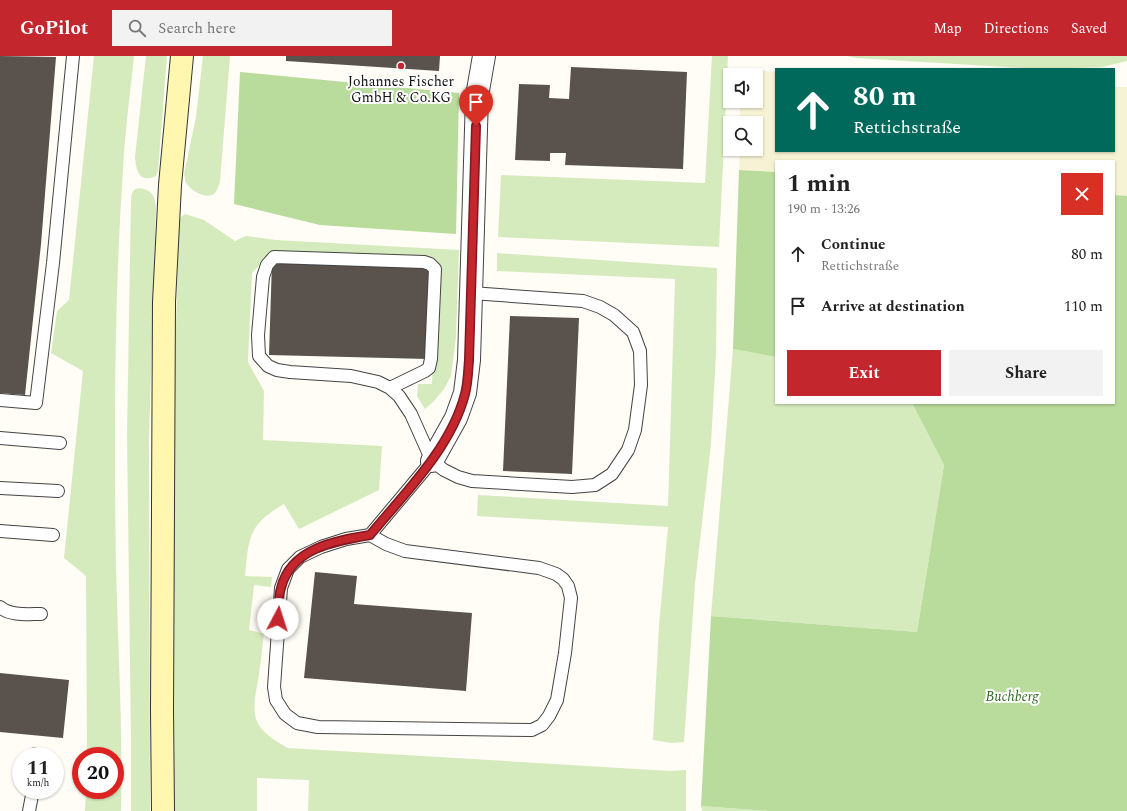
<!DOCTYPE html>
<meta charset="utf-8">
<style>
:root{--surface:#fff;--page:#f2f2f2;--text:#222;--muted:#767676;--accent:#c4262e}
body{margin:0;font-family:Spectral,serif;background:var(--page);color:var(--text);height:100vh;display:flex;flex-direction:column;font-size:15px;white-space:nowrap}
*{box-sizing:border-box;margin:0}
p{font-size:13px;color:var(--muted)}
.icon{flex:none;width:22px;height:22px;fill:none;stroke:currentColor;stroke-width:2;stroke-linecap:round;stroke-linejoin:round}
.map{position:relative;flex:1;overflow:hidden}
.side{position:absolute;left:775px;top:104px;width:340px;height:244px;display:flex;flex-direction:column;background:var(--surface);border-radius:0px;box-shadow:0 1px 3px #0004}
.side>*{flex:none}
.guide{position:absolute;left:775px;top:12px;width:340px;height:84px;border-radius:0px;box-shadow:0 1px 3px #0004;background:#00695c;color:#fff;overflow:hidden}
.buttons{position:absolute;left:723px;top:12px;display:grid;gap:8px}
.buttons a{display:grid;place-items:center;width:40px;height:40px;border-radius:0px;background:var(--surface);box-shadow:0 1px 3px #0004;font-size:20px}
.speed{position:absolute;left:12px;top:691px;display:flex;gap:8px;font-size:20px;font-weight:700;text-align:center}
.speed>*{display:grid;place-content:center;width:52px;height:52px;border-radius:50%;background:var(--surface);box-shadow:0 1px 3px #0004;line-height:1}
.speed small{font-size:10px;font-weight:400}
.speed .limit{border:6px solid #d22;background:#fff;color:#111}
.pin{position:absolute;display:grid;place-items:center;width:34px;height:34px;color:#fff;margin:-41px -17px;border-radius:50% 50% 50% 0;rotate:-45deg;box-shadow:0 0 4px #0007}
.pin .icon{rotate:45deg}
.me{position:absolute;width:44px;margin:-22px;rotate:5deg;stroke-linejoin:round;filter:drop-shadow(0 0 3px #0008)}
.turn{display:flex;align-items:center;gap:14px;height:84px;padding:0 12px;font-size:18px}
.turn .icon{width:52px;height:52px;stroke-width:2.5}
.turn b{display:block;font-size:28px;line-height:34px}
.round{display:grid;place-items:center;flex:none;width:42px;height:42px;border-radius:0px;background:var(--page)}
.head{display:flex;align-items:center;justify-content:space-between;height:68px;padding:0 12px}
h1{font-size:24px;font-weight:700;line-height:30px}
.button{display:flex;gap:8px;margin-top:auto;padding:8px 12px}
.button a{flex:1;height:46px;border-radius:0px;background:var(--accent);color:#fff;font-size:16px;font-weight:700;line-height:46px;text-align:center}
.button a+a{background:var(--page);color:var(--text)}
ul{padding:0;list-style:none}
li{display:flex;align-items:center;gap:12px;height:52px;padding:0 12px}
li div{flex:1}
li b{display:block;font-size:15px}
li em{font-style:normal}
header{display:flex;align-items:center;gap:24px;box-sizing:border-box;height:56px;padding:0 20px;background:var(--accent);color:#fff}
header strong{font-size:19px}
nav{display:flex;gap:22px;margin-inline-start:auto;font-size:14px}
.search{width:280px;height:36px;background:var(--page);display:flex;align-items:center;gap:10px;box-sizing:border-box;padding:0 14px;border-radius:0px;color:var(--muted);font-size:15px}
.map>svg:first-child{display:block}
.farmland{fill:#f6f3d4}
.green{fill:#d5ebbd}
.forest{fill:#b9dc9c}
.building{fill:#5a524d}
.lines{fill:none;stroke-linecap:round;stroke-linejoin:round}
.lane-casing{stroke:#444;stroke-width:14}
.street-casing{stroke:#444;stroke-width:24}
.secondary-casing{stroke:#333;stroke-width:24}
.lane{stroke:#fff;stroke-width:12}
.street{stroke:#fff;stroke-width:22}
.secondary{stroke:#fff6b0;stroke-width:22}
.route-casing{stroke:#7f191e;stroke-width:10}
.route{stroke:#c4262e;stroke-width:7}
.poi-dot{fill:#c4262e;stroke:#fff;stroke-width:1.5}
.labels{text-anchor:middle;stroke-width:4;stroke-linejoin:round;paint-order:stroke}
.poi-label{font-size:14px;fill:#111;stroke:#fff}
.park-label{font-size:14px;font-style:italic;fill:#2f6b1f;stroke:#fff}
</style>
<header>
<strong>GoPilot</strong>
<div class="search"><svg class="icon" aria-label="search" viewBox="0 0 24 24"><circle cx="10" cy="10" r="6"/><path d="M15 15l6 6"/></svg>Search here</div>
<nav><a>Map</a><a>Directions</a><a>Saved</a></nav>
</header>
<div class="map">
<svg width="1127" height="755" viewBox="0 0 1127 755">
<rect width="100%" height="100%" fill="#fffdf5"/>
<path class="farmland" d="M741,13l35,3v79h338v-64h13v109l-13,-1v-34h-338v11l-37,-2 1,-21h16v-26h-16v-22h16v-26h-15z"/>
<path class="green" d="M94,0h40c-4,38 -9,76 -11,113 -9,133 -9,266 -7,399 2,81 7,162 5,243h-36l1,-21h29v-34h-28l-1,-180 -22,-18 19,-187 -32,-18 6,-42 12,-11z
M146,0h21l-9,115 -2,5c-17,8 -20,-6 -21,-19z
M203,0h27l-10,125c-1,4 -2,8 -5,12 -8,8 -26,-3 -30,-12 0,-2 0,-4 -1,-7l12,-57z
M712,0h16l-9,191 -221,-10 3,-62 204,8z
M847,0h280v5l-25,6 -62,2 -184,-11z
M139,132c12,2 15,6 17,17l-7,234 1,372h-19v-70l-4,-306 4,-236c1,-7 2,-10 8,-11z
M185,158l19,6 31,21 11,-5 30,4 183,10 -3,87 -5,39 -7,13 -10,12 -9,8 -8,-13 1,-12h14l5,-124 -165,-8 -20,21 -4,89 16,29 -1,49 119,6 -3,44 -80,39 -15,-25c-36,21 -35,33 -39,72l27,1 -1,10 -17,-2 -5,45 15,4c-2,13 -3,27 -5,40 -7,41 -11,52 29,74l382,23 16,-1v41h-378l1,-31 -52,-2v33h-83l-1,-384 6,-203 2,-7z
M497,197l220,15 -1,85 -5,91 -16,140 -11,158 -13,1 -18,-3 6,-115 9,-98 -191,-11 1,-21 190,11 7,-227 -178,-8z
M733,293l43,8v46h136l32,62 -27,167 -206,-16z
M701,750l68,5h-67z"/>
<path class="forest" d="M240,16l219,21 -3,141 -136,-9 -86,-21z
M739,114l37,2v185l-43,-8z
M1114,139l13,1v615h-358l-68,-5 10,-190 206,16 27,-167 -32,-62h202z"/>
<path class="building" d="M0,0l56,1 -15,187 -16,151 -25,-2z
M286,0h154l-1,15 -153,-10z
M571,11l116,5 -4,97 -118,-4 1,-12h-16v8l-35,-1 4,-76 31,1 -1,13 20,1z
M272,206l158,5 -3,92 -158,-4z
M510,260l69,2 -7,156 -69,-3z
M315,516l42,4 -3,28 118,9 -6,78 -162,-13z
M0,617l69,7 -6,58 -63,-6z"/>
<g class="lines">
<g class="lane-casing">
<path id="lane" d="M390,332l35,-17 4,-3 2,-9 4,-90 -5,-5 -6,-2 -150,-5 -7,8 -4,12 -5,58 1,21 9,10 9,4 13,2 61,4 27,6 12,6 9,8 12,18 21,47 12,9 14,7 14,4 100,6 23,-2 17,-11 16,-24 7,-20 6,-45 -1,-34 -7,-19 -19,-17 -14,-8 -17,-6 -112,-8
M0,344l36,3 17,-140 20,-207
M0,382l60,5
M0,432l58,3
M0,475l53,4
M370,479l16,9 19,7 134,17 17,6 7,5 5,7 3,12 -6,55 -8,47 -8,16 -7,9 -10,5 -214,-3 -21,-4 -12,-9 -9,-14 -2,-13 7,-99 7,-19 12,-12 21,-10 25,-8 24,-4 62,-74
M0,551c10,9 28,7 41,7
M35,700v-2
M29,755l4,-21"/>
</g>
<g class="street-casing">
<path id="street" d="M432,405l24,-43 9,-25 4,-33 8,-264 7,-40"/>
</g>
<g class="secondary-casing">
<path id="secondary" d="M163,755l-1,-101 2,-408 6,-117 12,-129"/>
</g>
<use href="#lane" class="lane"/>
<use href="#street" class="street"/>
<use href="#secondary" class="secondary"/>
</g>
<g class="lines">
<g class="route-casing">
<path id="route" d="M278,563c1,-10 0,-22 3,-31 10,-40 54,-47 89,-53 35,-42 81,-87 95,-141 3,-11 3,-23 4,-34l7,-234"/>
</g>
<use href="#route" class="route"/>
</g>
<circle class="poi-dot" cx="401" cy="10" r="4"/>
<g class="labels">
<g class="poi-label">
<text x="401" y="30">Johannes Fischer<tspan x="401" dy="16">GmbH &amp; Co.KG</tspan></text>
</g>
<g class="park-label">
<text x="1012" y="645">Buchberg</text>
</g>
</g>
</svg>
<div class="buttons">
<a><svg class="icon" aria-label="sound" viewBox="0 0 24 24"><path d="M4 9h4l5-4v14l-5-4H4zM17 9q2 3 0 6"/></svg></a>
<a><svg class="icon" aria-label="search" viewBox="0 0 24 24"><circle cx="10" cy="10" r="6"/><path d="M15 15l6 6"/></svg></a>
</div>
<div class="speed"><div>11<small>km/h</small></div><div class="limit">20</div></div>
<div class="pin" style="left:476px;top:70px;background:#d93025"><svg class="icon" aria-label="arrive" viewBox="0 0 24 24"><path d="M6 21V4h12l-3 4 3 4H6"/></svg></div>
<svg class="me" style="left:278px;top:563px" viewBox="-20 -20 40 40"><circle r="19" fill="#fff"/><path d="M0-13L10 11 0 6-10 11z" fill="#c4262e"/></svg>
<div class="guide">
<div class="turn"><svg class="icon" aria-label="ahead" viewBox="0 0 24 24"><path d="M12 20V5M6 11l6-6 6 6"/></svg><div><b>80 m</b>Rettichstraße</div></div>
</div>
<section class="side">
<div class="head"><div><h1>1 min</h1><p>190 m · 13:26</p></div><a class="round" style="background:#d93025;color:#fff"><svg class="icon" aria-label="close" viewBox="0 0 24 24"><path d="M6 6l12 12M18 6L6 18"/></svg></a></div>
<ul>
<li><svg class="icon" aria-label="ahead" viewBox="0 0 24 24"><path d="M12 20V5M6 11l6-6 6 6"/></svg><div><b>Continue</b><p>Rettichstraße</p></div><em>80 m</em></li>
<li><svg class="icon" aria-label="arrive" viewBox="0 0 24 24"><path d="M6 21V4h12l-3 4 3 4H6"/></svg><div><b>Arrive at destination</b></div><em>110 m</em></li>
</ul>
<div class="button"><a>Exit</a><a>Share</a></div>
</section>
</div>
